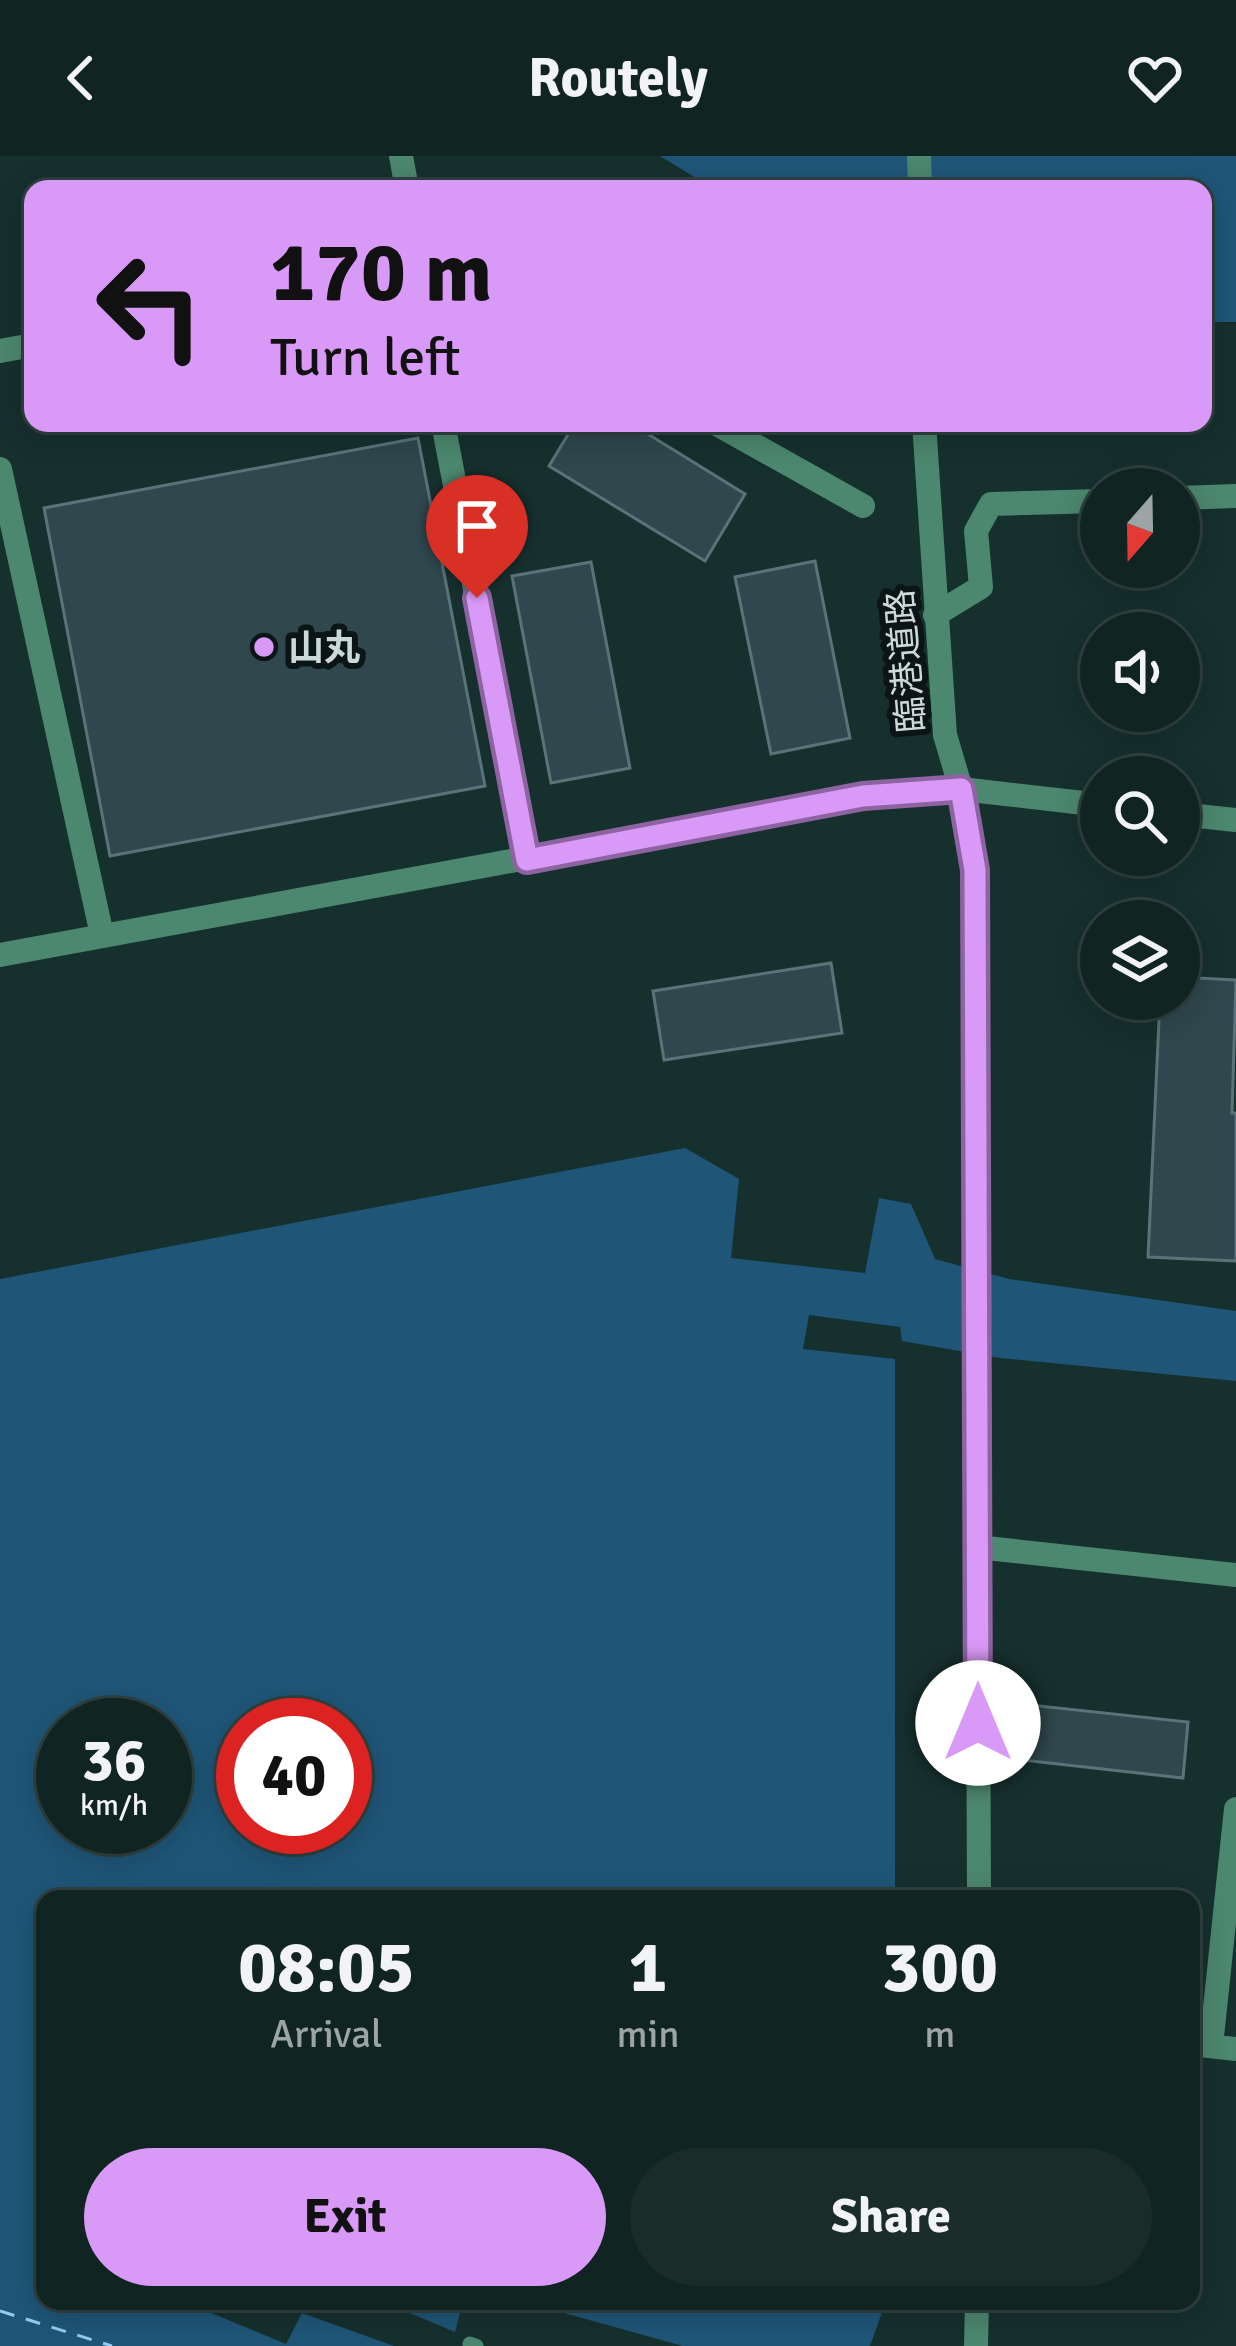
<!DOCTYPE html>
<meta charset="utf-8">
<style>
:root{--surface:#102422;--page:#192c2a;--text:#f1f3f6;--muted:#9ca4a5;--line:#304140;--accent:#d99af7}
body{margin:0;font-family:Signika,"Noto Sans JP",sans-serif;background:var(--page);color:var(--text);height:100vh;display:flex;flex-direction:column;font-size:45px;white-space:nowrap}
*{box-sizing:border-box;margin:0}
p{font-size:39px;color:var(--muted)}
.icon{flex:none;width:66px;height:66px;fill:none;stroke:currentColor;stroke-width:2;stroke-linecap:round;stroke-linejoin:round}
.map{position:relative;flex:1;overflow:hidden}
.sheet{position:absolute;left:36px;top:1734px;width:1164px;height:420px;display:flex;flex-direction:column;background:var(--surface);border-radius:24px;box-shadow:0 6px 30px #0003,0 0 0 3px var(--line)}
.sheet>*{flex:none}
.hud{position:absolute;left:24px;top:24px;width:1188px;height:252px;border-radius:24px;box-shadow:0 6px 30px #0003,0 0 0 3px var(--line);background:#d99af7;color:#111;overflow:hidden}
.needle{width:78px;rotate:200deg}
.tools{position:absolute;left:1080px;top:312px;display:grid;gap:24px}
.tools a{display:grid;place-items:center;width:120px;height:120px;border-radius:50%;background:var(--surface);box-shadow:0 6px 30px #0003,0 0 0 3px var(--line);font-size:60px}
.speed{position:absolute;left:36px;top:1542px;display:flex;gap:24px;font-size:60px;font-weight:700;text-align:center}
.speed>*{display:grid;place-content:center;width:156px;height:156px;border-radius:50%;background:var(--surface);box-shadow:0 6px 30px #0003,0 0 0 3px var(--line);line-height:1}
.speed small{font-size:30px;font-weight:400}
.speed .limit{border:18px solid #d22;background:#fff;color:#111}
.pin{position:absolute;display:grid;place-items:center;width:102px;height:102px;color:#fff;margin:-123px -51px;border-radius:50% 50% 50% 0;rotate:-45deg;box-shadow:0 0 12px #0007}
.pin .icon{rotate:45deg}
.me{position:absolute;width:132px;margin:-66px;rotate:0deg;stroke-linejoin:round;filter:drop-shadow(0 0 9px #0008)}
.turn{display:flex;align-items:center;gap:42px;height:252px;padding:0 48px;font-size:54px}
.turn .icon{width:156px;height:156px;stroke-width:2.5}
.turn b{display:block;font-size:84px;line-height:102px}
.eta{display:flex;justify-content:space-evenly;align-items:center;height:204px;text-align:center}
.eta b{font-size:72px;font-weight:700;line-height:84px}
.primary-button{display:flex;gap:24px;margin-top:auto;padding:24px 48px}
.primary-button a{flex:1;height:138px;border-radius:72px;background:var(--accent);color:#111;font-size:48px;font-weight:700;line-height:138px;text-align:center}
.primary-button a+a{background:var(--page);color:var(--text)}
header{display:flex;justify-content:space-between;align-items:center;height:156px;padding:0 48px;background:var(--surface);font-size:54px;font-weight:700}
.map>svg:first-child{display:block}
.water{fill:#1f5678;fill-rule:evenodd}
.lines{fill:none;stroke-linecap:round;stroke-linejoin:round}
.ferry{stroke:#95cbf2;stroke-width:3;stroke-dasharray:15 12;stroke-linecap:butt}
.building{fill:#2f474d;stroke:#5a737a;stroke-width:3}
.service{stroke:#4c876f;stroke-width:15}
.minor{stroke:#4c876f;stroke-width:24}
.tertiary{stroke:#4c876f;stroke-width:24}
.route-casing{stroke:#8d64a1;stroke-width:30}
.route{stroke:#d99af7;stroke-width:21}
.poi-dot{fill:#d99af7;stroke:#0b1515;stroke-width:4.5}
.labels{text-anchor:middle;stroke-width:12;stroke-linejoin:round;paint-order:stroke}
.poi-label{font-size:36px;font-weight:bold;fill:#cbdad9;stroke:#0b1515;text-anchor:start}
.street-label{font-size:36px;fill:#cbdad9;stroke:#0b1515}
</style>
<header><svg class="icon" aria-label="back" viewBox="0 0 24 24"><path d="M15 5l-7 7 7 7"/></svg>Routely<svg class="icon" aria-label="heart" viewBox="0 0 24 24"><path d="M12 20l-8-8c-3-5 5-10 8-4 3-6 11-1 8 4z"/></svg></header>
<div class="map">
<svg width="1236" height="2190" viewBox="0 0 1236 2190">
<rect width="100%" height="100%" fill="#16302e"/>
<path class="water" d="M660,0h576v166h-33v-133h-489z
M685,992l54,31 -8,79 134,15 14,-75 32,6 24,55 74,20 227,32v70l-236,-23 -98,-17 -2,-14 -91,-12 -6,34 92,10v540h-850v402h137l104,43 16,-31 92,33h-394v-1067zM63,1569h102v102h-102zM243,1569h102v102h-102z
M381,2145h82l-8,31z
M521,2145h365l-16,45h-187z"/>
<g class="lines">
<path class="ferry" d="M0,2155l112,35"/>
</g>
<path class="building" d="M575,267h55l115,71 -40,67 -156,-95z
M418,282l67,348 -375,70 -66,-348z
M815,405l35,177 -79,16 -36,-177z
M591,406l39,206 -79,15 -39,-207z
M831,807l11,70 -178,27 -11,-69z
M1179,821l57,3 -4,133h4v148l-88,-4 12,-258h19z
M1002,1546l186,20 -5,56 -187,-21z"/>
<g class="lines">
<path class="service" d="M470,2188l6,2"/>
<path class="minor" d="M401,0l6,33
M0,195l33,-6
M443,267l84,437
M715,267l148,83
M0,313l102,466
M1179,342l57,-2
M935,459l46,-28 -5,-56 15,-27 110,-3
M977,1391l259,28
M1191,1888l45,5
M1211,1890l25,-237"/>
<path class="tertiary" d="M919,0l1,33
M924,267l21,312 16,54 14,81 4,1029
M1179,658l57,6
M0,799l864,-159 97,-7 140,16
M976,2190l1,-45"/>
</g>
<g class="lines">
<g class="route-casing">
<path id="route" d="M477,442l50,262 336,-64 98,-7 14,81 3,853"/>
</g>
<use href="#route" class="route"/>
</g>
<circle class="poi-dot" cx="264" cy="491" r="12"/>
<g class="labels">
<g class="poi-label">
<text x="288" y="504">山丸</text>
</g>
<g class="street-label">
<text transform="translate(905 505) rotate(-95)" y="13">臨港道路</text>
</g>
</g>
</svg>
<div class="tools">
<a><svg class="needle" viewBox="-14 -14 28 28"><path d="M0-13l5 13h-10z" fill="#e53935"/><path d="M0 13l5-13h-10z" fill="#9ca4a5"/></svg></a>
<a><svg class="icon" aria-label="sound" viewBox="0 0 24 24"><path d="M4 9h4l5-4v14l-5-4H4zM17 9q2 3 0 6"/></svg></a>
<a><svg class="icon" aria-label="search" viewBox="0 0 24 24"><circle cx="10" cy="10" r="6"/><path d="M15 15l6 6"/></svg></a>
<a><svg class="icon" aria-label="layers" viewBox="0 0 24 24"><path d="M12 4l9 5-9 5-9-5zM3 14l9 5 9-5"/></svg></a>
</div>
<div class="speed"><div>36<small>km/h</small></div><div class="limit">40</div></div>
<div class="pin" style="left:477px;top:442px;background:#d93025"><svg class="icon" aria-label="arrive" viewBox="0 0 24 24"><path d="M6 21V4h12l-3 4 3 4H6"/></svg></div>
<svg class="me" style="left:978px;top:1567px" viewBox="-20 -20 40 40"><circle r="19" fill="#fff"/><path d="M0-13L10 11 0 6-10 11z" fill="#d99af7"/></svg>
<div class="hud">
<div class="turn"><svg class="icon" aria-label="left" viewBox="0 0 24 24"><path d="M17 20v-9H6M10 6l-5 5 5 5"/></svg><div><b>170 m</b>Turn left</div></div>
</div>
<section class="sheet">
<div class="eta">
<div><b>08:05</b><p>Arrival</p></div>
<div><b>1</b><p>min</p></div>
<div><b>300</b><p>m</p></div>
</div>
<div class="primary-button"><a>Exit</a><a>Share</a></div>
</section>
</div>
